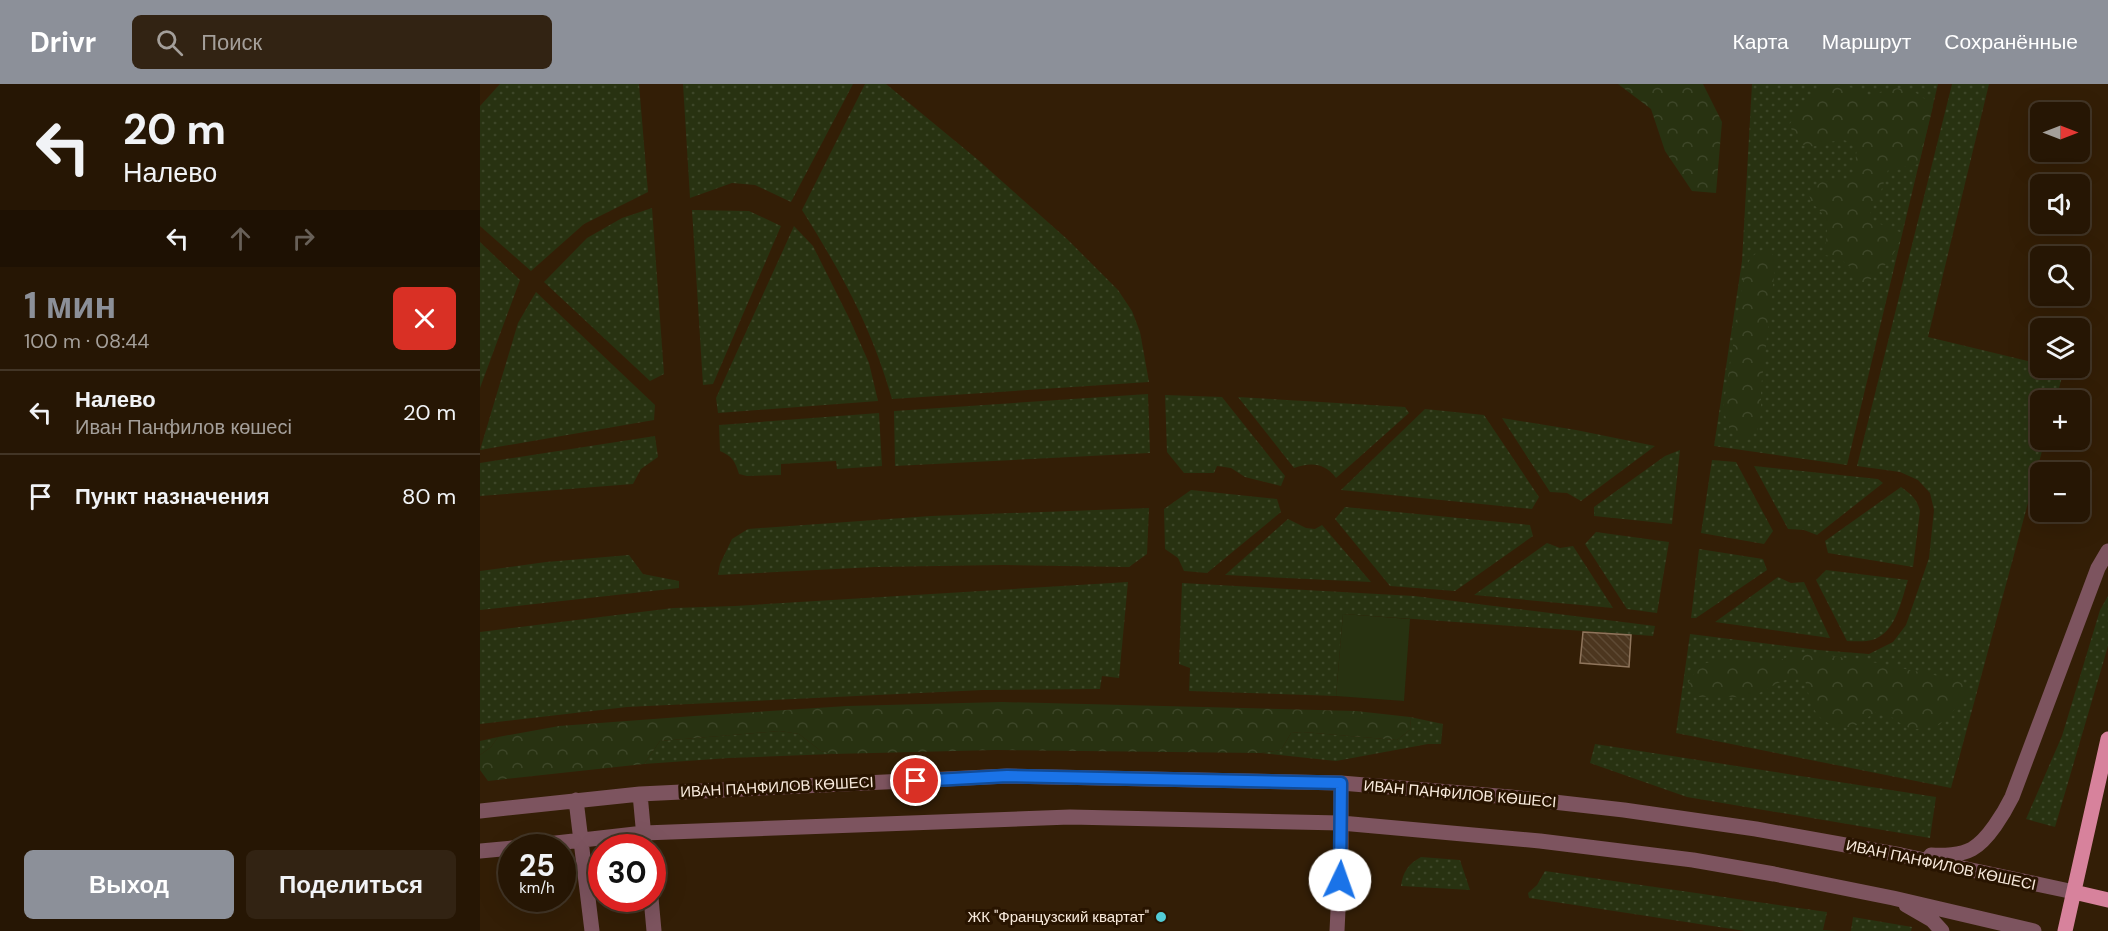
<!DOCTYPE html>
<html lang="ru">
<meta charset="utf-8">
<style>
:root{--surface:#261604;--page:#322313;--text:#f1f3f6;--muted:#a49f9a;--line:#423526;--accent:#8c9099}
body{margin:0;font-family:"DM Sans",sans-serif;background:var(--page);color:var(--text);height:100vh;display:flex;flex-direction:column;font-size:22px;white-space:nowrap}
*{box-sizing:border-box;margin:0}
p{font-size:20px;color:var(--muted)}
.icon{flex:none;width:33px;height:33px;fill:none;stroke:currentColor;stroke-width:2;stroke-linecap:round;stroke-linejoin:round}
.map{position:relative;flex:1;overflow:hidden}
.panel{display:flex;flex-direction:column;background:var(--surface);width:480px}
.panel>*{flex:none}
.top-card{background:#261604;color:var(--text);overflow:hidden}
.needle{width:39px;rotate:90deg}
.buttons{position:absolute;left:1550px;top:18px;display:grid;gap:12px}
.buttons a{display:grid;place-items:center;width:60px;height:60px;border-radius:9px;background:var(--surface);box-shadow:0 6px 24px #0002,0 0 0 2px var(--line);font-size:30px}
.speed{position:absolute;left:18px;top:750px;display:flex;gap:12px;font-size:30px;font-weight:700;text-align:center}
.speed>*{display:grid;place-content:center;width:78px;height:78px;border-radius:50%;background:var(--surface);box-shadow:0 6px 24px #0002,0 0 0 2px var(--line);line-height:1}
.speed small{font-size:15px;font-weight:400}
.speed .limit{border:9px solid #d22;background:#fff;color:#111}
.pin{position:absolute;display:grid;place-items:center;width:51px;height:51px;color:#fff;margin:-26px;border:3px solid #fff;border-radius:50%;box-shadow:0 2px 6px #0007}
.me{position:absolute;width:66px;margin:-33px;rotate:3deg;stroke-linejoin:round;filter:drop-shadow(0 0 4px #0008)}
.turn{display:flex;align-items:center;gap:21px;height:126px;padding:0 24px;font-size:27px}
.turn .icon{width:78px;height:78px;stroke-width:2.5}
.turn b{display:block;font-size:42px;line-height:51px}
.lanes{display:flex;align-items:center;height:57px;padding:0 24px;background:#0003;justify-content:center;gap:30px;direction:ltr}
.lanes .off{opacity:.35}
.round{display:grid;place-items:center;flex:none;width:63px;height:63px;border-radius:9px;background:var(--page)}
.summary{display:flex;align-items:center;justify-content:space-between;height:102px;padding:0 24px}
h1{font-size:36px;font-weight:800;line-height:45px;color:var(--accent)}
.action{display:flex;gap:12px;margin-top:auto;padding:12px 24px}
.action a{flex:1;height:69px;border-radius:9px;background:var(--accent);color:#fff;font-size:24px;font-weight:800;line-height:69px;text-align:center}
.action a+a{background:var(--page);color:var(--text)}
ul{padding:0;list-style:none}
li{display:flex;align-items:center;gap:18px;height:84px;padding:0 24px;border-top:2px solid var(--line)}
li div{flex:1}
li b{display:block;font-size:22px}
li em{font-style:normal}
header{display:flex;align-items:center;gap:36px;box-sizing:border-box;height:84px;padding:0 30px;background:var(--accent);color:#fff}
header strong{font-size:28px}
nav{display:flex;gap:33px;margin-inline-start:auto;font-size:21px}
.search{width:420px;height:54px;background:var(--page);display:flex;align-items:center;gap:15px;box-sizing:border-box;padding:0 21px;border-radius:9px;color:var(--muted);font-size:22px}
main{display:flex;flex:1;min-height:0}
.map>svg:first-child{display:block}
.grass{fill:url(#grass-dots)}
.forest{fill:url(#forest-crowns)}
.pitch{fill:#283211}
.building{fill:url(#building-back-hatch);stroke:#8f755c;stroke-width:1.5}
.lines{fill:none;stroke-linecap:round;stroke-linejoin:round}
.minor{stroke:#7d545f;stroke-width:15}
.major{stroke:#d7829c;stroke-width:15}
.route-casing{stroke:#114b97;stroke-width:15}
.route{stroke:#1a73e8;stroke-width:10}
.poi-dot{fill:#52ccd6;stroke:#281400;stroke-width:2}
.labels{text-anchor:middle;stroke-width:6;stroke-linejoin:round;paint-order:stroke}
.street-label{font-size:15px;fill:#f9ebdd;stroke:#281400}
.poi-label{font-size:15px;fill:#f9ebdd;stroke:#281400;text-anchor:end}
</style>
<header>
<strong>Drivr</strong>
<div class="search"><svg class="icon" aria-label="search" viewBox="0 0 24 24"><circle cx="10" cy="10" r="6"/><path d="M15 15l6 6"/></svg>Поиск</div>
<nav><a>Карта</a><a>Маршрут</a><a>Сохранённые</a></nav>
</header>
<main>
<section class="panel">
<div class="top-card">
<div class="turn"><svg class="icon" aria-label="left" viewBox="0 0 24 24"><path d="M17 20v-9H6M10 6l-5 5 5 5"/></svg><div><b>20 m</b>Налево</div></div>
<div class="lanes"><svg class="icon" aria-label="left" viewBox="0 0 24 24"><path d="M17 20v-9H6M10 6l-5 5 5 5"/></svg><svg class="icon off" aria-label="ahead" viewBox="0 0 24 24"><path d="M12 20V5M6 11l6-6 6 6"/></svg><svg class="icon off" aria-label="right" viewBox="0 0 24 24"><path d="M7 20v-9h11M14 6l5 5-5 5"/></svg></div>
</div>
<div class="summary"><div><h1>1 мин</h1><p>100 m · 08:44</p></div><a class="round" style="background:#d93025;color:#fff"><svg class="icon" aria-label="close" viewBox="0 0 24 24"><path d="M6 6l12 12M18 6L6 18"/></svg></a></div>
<ul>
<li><svg class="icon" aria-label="left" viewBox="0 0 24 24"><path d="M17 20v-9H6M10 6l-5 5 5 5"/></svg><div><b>Налево</b><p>Иван Панфилов көшесі</p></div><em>20 m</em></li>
<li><svg class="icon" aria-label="arrive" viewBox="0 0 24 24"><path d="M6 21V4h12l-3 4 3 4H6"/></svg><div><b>Пункт назначения</b></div><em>80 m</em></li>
</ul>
<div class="action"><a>Выход</a><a>Поделиться</a></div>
</section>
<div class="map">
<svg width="1628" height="847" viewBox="0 0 1628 847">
<defs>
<pattern id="grass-dots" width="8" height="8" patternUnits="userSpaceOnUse" patternTransform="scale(1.5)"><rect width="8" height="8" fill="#283211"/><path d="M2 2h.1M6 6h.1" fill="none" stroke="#3d4628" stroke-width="1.8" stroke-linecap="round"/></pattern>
<pattern id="forest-crowns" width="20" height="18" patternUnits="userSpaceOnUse" patternTransform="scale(1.5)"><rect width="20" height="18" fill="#283211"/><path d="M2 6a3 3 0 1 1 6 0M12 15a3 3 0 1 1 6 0" fill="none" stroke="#3d4628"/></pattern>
<pattern id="building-back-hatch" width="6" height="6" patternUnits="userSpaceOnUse" patternTransform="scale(1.5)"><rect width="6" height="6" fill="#4c361f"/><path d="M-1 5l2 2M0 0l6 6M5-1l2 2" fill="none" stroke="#5e4a34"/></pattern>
</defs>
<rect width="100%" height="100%" fill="#331e06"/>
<path class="grass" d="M20,0h139l9,108 -64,32 -53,47 -51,-45v-120z
M203,0h170l-62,118 -36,-17 -23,-2 -42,15z
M385,0h21l91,75 90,80 51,51 14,21 8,21 9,50 -257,17c-21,-73 -50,-125 -90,-189z
M1272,0h186l-91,381 -133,-19 28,-185z
M1472,0h37l-61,253 112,27v4l24,1 -8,31h-16v40h5l-94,348 -275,-55 14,-99 128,16 51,4 24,-12 13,-17 23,-67 5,-48 -4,-17 -12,-13 -18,-8 -43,-6z
M172,124l12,166 -14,7 -106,-99 43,-44 35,-20z
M212,126l57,1 32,15 -68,158 -10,1z
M314,142l19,20 37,74 19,43 9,38 -160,12 -2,-15z
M0,158l40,38 -40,108z
M56,208l119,113 -1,15 -174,30 38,-127z
M668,310l2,59 -255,13 -1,-55z
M685,311l57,2 63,79 -4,10 -36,-9 -14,-9 -14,-2 -3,7h-30l-17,-21z
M758,313l167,10 4,6 -73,65c-11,-15 -25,-16 -42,-10z
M945,325l59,6 55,82 -7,12 -191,-19z
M399,329l3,53 -45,3 -1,-8 -55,3v11l-34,1 -8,-2c-4,-13 -7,-18 -19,-23l-1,-26z
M1022,334l74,12 79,16 -74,55 -14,-8 -17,-1z
M175,352l3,21 -17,12 -8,15 -153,12v-33z
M1200,366l-8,74 -78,-8v-9l71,-51z
M1232,376l24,2 37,69 -9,13 -63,-11z
M1274,382l124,13 5,4 -66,52 -13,-5 -16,-1z
M1421,403c10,7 16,12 19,24l-7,56 -85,-14 -3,-12z
M711,406l86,9 4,13 -74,61 -23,-2 -6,-13 -13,-9 -1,-40z
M865,423l185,18 3,11 -78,55 -65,-5 -55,-67z
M669,424l-2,46 -18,13 -126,-2 -128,2 -157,8 2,-11 12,-25 16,-10 183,-13z
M808,435l18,9 9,1 7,-4 49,57 -146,-7z
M1116,448l73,10 -12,71 -30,-4 -42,-65z
M1067,459l13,5 13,-2 40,62 -139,-13z
M1219,465l64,10 4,11 -71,48h-5z
M149,471l14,19 36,7v7l-199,22v-39l66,-9z
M1346,486l82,10c-7,21 -12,53 -36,60 -7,2 -17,1 -25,1l-31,-61z
M1298,493l13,6 13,-1 26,56 -115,-16z
M648,498l-9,96 -17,-2 -2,13 -117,1 -356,17 -147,17v-92l193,-24 62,-2z
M702,499l232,13 241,30 -2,10 -310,-22 -7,82 -147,-5 1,-23 -11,-4z
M1628,512v50l-53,181 -29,-8 36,-83 38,-126z
M930,633l33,7 -2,20h-13l-92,17 -75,-8 20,-3 10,-17 12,-1 94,8 14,-11z
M300,647l19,3 22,17 12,3 -104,4 -85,6 16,-23z
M18,653l-7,10 -11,8v-14z
M1115,660l341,53 -6,41 -243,-41 -97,-34z
M941,773l39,3 10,30 -69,-4c2,-14 7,-22 20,-29z
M1065,787l282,41 -4,18 16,1h-94l-216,-33 -1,-5 9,-8z
M1373,833l59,10 -1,4h-60z"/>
<path class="forest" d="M1138,0h85l19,38 -6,71 -24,-2 -27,-40 -14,-42z
M1347,0l27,4 15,10c28,-14 40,-14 64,8l-14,58 -31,6 -8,24 -10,17 3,10 29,12c-5,23 -23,40 -41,54 -10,-21 -13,-27 -36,-32 1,-23 8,-37 -14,-52l-2,-10 12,-11 25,-3 8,-6 3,-26c-18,-14 -23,-3 -42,-1 -5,1 -10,-1 -15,-2l-11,-19 13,-19z
M1287,164l9,11 -15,129v26l-4,17 -16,7 -11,-8 -7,-21 21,-133c5,-17 6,-21 23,-28z
M1319,568l63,8 91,19 14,6 2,10 -30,30 -27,5 -17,-10 -12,-10c-11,2 -14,8 -24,14 -8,4 -14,4 -22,2 -24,-5 -27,-26 -32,-46l-8,-3 -15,4 -32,17 -33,-2 -18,1 -11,-14 9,-14 9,-6 18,-3 55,1z
M522,618l354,9 54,6 1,12 -14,11 -94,-8 -12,1 -10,17 -20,3 -266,-3 -162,4 -12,-3 -22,-17 -19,-3 -120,10 -16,23 -156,17 -8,-11v-15l11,-8 7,-10 61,-11 135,-10 153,-10z"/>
<path class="pitch" d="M863,530l67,5 -6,82 -68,-5z"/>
<path class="building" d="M1103,548l48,3 -2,32 -49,-4z"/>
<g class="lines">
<path class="minor" d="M160,710l5,54
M96,716l16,131
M0,727l160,-17 367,-18 334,7 169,14 114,13 132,19 145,26 173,37
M32,764l132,-15 426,-16 271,6 199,18 153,19 81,14 119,24 141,33
M0,767l32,-3
M1451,771c12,1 30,0 41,-6 16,-9 32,-36 40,-52l86,-229 10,-17
M171,814l3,33
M1426,821l26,15 10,11
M857,847l4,-84v-64"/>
<path class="major" d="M1594,808l34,8
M1585,847l43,-192"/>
</g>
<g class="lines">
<g class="route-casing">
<path id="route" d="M436,697l91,-5 334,7 -1,97"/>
</g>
<use href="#route" class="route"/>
</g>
<circle class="poi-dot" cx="681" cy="833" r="6"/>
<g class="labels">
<g class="street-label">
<text transform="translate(297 703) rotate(-3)" y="5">ИВАН ПАНФИЛОВ КӨШЕСІ</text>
<text transform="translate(980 710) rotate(5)" y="5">ИВАН ПАНФИЛОВ КӨШЕСІ</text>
<text transform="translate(1461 781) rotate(12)" y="5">ИВАН ПАНФИЛОВ КӨШЕСІ</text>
</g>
<g class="poi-label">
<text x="669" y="838">ЖК "Французский квартат"</text>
</g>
</g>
</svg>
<div class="buttons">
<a><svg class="needle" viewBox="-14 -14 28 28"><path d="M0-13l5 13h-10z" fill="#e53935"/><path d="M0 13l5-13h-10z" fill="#a49f9a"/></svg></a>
<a><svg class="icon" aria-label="sound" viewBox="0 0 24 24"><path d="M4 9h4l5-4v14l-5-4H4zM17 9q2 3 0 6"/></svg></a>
<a><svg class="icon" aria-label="search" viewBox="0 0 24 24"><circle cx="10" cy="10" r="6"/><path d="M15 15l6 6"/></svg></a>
<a><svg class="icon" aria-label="layers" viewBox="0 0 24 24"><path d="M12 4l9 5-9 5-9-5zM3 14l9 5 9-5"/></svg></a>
<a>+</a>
<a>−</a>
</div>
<div class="speed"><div>25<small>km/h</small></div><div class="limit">30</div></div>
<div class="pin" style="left:436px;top:697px;background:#d93025"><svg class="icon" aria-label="arrive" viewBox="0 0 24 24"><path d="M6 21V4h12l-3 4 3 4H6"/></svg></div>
<svg class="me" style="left:860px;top:796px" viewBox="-20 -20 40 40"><circle r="19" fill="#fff"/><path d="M0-13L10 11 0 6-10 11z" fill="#1a73e8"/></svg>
</div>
</main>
